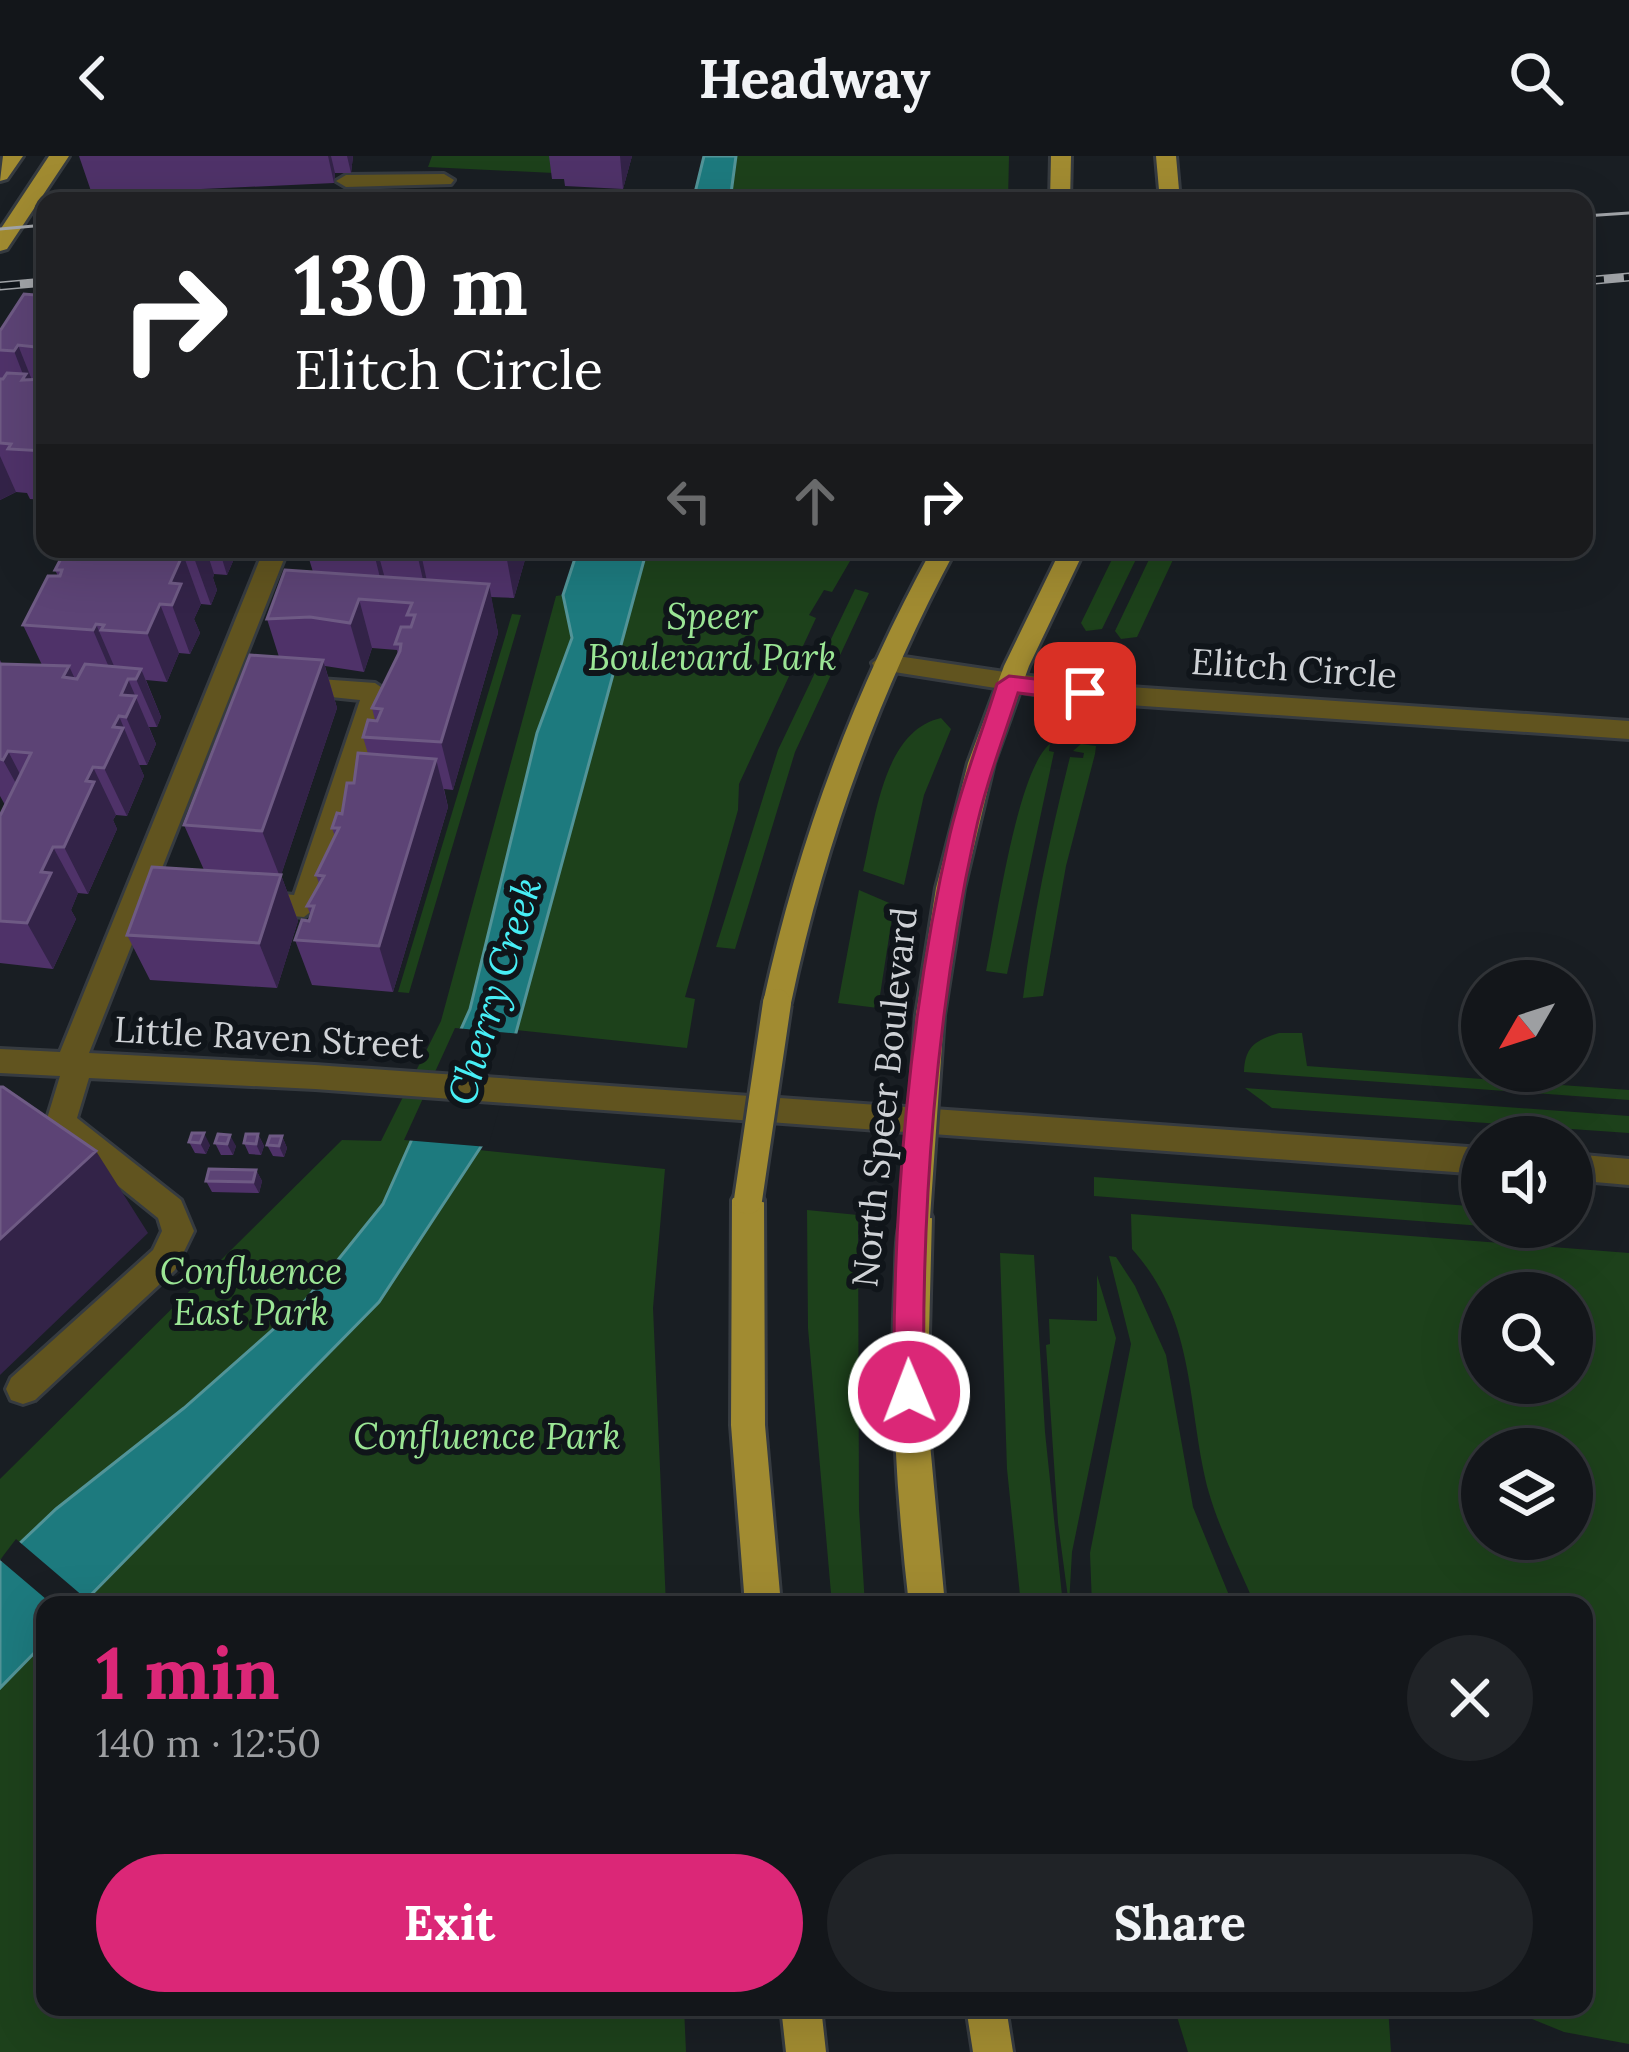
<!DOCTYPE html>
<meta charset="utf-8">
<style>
:root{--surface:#13161a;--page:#202327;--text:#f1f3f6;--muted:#9d9fa2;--line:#323539;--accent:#db2777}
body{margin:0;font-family:Lora,serif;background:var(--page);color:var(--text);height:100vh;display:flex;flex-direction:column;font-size:45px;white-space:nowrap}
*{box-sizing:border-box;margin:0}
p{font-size:39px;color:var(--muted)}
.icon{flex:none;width:66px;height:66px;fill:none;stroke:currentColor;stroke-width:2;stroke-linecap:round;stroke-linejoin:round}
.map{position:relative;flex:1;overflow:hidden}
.side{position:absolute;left:36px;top:1440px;width:1557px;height:420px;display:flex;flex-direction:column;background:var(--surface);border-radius:24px;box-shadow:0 12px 48px #0002,0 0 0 3px var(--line)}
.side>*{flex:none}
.guide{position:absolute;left:36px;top:36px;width:1557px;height:366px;border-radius:24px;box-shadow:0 12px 48px #0002,0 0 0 3px var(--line);background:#202124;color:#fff;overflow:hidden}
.needle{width:78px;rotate:231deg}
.buttons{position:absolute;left:1461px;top:804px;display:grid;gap:24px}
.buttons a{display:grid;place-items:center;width:132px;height:132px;border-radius:50%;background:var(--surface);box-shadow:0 12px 48px #0002,0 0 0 3px var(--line);font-size:60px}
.pin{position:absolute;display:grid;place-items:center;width:102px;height:102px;color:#fff;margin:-51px;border-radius:24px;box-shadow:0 6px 18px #0006}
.me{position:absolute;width:132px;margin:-66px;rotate:359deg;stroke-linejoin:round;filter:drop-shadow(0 0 9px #0008)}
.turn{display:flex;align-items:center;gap:42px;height:252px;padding:0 60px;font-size:54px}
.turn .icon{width:156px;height:156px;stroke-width:2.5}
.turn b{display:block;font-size:84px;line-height:102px}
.lanes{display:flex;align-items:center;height:114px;padding:0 60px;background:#0003;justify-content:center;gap:60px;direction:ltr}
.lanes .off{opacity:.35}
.round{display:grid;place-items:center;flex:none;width:126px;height:126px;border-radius:63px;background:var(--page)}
.headline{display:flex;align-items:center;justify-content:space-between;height:204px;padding:0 60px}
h1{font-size:72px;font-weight:700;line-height:90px;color:var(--accent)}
.button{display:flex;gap:24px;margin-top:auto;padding:24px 60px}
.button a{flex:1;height:138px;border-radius:72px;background:var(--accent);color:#fff;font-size:48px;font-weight:700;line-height:138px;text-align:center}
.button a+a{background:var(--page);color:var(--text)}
header{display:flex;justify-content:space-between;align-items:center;height:156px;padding:0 60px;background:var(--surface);font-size:54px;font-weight:700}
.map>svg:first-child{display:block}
.green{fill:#1d411b;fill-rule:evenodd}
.water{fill:#1d7a7e;stroke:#529498;stroke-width:3}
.pier{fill:#191e23}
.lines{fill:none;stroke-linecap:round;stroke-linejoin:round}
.minor-casing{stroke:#363b40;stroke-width:6}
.major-casing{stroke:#363b40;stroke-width:6}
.minor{fill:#61541f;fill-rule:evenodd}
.major{fill:#a18b31;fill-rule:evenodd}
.tram{stroke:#a2a5a9;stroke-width:3}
.rail-casing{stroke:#a2a5a9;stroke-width:9}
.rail{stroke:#10151a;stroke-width:6;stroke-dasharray:20;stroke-linecap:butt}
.major-bridge-casing{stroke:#363b40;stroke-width:34;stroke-linecap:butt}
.major-bridge{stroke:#a18b31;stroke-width:28}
.wall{fill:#4f3269}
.shaded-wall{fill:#332348}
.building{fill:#5c4375;stroke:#6e5a84;stroke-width:3}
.route{fill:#db2777;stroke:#8e194d;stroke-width:3}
.labels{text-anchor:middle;stroke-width:12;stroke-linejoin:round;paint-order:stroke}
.park-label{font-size:36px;font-style:italic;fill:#9be695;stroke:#10151a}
.street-label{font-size:36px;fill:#cfd2d6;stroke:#10151a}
.water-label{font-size:39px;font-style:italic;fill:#47eef5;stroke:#10151a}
</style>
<header><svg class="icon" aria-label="back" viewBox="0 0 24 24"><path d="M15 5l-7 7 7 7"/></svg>Headway<svg class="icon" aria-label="search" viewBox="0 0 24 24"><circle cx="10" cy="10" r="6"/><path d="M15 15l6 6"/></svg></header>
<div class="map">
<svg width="1629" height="1896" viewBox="0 0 1629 1896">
<rect width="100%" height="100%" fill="#191e23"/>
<path class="green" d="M432,0h125l-3,17 -126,-6z
M736,0h273l-1,45h-278z
M647,393h210l-25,43 -8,-2 -15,25 7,3 -77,166 -1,26 -53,187 10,2 -8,49 -171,-18z
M1117,393h24l-39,80 -16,2 -5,-8z
M1154,393h24l-41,88 -16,2 -6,-8z
M855,433l14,4 -74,159 -60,197 -19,-2 62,-197z
M563,439l9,43 -35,95 -67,276 -87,195 -79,98 -120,106 -128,101 -56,53v-83l342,-339 39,1 60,-120 115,-425z
M512,458l9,1 -112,378 -11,-1z
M941,562l10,11 -27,66 -20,90 -41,-14c12,-48 19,-140 78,-153z
M1050,588l-1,7 5,1 -47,222 -21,-3c10,-47 31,-201 64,-227z
M1081,588l15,2 -1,8 -29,112 -23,130 -20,2c10,-82 27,-161 47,-241l13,1 1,-5 -11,-2z
M859,734l35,15 -16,103 -40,-5z
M1279,877h23l5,33 322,24v10l-385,-28c1,-26 12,-32 35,-39z
M1245,932l384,28v17l-357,-25z
M479,994l186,19 -12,139 13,297h-585l298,-303z
M1094,1021l388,30v19l-388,-30z
M807,1054l51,5 1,295 6,95h-33l-24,-277z
M1131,1058l498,39v791l-65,-12 -62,-25h82v-402h-329c-15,-36 -35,-74 -46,-112 -23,-85 -11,-171 -77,-244zM1482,1137h90v90h-90zM1482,1293h90v90h-90z
M1000,1097l34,2 11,177 18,173h-42l-14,-136z
M1109,1100l7,1 19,29 31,69 27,152 40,98h-141l-2,-52 41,-209z
M1097,1119l19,63 -44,214 -3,53 -11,-82 -12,-178 4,-1 -1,-25 48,2z
M45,1486v365h639l2,45h-686v-364z
M1174,1851h214l3,45h-203z"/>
<path class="water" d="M704,0h32l-6,45h-37z
M578,393h69l-159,587 -109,166 -298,303h-36v37l-45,46v-126l56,-53 128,-101 120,-106 79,-98 87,-195 67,-276 35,-95 -9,-43z"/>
<path class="pier" d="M455,872l66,6 -33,113 -84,-7z
M16,1383l75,64 -38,2 -53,-45z"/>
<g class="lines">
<g class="minor-casing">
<path id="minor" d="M444,18l10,6 -3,4 -105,3 -10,-6 10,-6z
M264,393h24l-199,504 226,12 1167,83v26l-1167,-85 -226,-11 -12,40 104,82 13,31 -19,39 -140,130 -12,4 -12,-4 -5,-11 5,-11 142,-128 9,-19 -4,-13 -108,-87 -4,-9 14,-46 -60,-3v-24l60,3z
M884,498l201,30 544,37v18l-544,-37 -210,-33 -3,-6z
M292,521l83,6 13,9 -70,214 -14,11 -51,-4 -14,-11 14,-11 41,4 66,-195 -77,-8 -4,-6z
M1572,998l57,5v26l-57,-5z"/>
</g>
<g class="major-casing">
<path id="major" d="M3,0h20l-16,23 -7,2z
M49,0h20l-62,93 -7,2v-21z
M1051,0h20l-1,45h-20z
M1156,0h20l4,45h-20z
M932,393h24c-78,145 -131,293 -165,454l-4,8h-20l-4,-8c35,-161 90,-310 169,-454z
M1061,393h24l-56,117 -35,97 -30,125 -20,127 -4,8h-20l-4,-8 20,-127 32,-125 36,-97z
M748,1031l11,4 5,9 1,225 16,180h-36l-14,-180 1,-225 5,-9z
M916,1047l11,4 5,10 -5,194 18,194h-36c-12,-105 -19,-210 -14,-315 2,-26 -1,-59 10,-83z
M781,1851h40l5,45h-40z
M966,1851h40l7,45h-40z"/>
</g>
<use href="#minor" class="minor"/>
<use href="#major" class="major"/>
<path class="tram" d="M182,45l164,-6 205,6
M1584,60l45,-3
M0,73l45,-4"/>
<g class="rail-casing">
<path id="rail" d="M1584,125l45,-4
M0,130l45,-4"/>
</g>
<use href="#rail" class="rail"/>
<g class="major-bridge-casing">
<path id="major-bridge" d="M748,1044l29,-197
M916,1061l14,-202"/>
</g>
<use href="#major-bridge" class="major-bridge"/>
</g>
<path class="wall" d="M79,0h274l-2,17h-16l-1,10 -242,11z
M549,0h83l-9,33 -58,-3 -1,-7h-12z
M45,126v218l-15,-1 -3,-6 -11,-1 -16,8v-169z
M66,393h170l1,3 -10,23 -13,-1 -1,4 4,12 -6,15 -10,-1 -7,15 6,14 -10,21 -11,-1 -12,29 -21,-2 15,37 -4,10h-8l7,17 -9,21h-8l5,11 -17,40 -11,-1 -3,5 4,9 -29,65 -10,-1 -7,17 5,9 -23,50 -53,-6v-147l5,-11 -5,-9v-136l2,4 40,1 -19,-40 35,-49 -3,-6z
M306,393h222l-14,49 -23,-1 7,36 -45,157 -9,-1 4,18 -55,185 -81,-7 -17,-45 14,-19 2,-5 -4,-10 12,-23 -3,-8 19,-38 -3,-9 10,-14 26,-60 -5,-17 12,-17 -3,-12 26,-53 -1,-5 -25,-2 -8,24 -39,-6 12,42 -56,167 17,46 -21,67 -127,-8 -23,-45 77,-65 -20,-45 95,-168 -12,-38 46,-47z
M218,978l18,12 -3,9h-12l-6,-12z
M258,978l6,12 -3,9 -12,-1 -5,-11z
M282,980l5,12 -3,9 -11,-1 -6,-11z
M189,986l21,3 -4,9 -11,-1z
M256,1014l6,11 -3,12 -47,-1 -6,-11z"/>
<path class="shaded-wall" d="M328,0h3l4,17 -1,10z
M347,0h6l-2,17z
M620,0h12l-9,33z
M18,189l20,50 -16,-15 2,-3 -10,-26z
M0,300l16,36 -16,8z
M194,393h12l8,25 -1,4 4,12 -6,15 -18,-50z
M219,393h17l1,3 -10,23z
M373,393h4l10,37 -4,4z
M416,393h4l8,37 -2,7z
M505,393h23l-14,49z
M183,398l18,50 -7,15 6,14 -10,21 -18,-49 -2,-22z
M489,428l9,49 -45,157 -12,-48z
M359,443l13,49 -8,24 -14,-49z
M160,448l19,49 -12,29 -20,-49z
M96,468l21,49 -3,6 -21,-49z
M323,504l14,48 -56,167 17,46 -21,67 -18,-45 21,-66 -18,-46z
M69,510l22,48 -28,-37z
M141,513l20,48 -4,10 -21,-48z
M128,523l28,65 -9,21 -21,-48 -5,-22z
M119,560l25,60 -17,40 -23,-48 9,-41z
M8,595l25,48 -4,8 -26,-47z
M436,603l12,48 -55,185 -14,-46z
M93,611l23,48 -3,5 4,9 -29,65 -24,-47 22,-66z
M53,691l25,46 -7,17 5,9 -23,50 -26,-46 14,-51z
M204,977l6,12 -4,9 -6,-11z
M258,978l6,12 -3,9 -5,-11z
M230,979l6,11 -3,9 -6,-11z
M282,980l5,12 -3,9 -5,-11z
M96,995l52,82 -148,142v-136z
M256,1014l6,11 -3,12 -6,-11z"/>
<path class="building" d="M43,126h2v66l-27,-3 -4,6 -14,-1v-19l24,-37 11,1z
M7,217l19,1 -4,6 23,-1v72l-37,-2 3,-5 -11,-1v-64h3z
M66,393h130l-3,6 -10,-1 -13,29 11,1 -9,21 -12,-1 -13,29 -46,-3 3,-5 -8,-1 -3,6 -70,-5 25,-49h12l2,-6h-7z
M285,414l204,14 -48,158 -78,-5 5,-17 9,1 5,-12 -10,-1 28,-57 1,-7h-6l6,-17h10l4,-12h-8l5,-12 -53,-4 -9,24 -40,-6 -43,2z
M250,499l73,5 -61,171 -78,-6z
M0,508l69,2 -6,11 14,2 8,-15 56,5 -5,10h-8l-7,16 15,1 -10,21 -7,-1 -6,11 10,1 -19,40 -11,-1 -7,14 8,1 -30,65h-11l-12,25 10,1 -24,50 -27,-2v-105l31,-63 -23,-2 -5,9 -3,-1z
M358,597l78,6 -57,187 -84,-6 7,-20 7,1 5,-15h-7l17,-30 -8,-1 23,-47h-7l5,-15 5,1 5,-31h7z
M152,711l129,8 -22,68 -132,-8z
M0,931h3l93,64 -96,88z
M192,977h12l-4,10 -11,-1z
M218,978l12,1 -3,9 -12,-1z
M246,978h12l-2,10 -12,-1z
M270,980h12l-3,10 -12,-1z
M209,1013l47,1 -3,12 -47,-1z"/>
<path class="route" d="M1009,520l76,9 12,8 -12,8 -67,-8c-15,47 -33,93 -43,141 -39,176 -54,378 -51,558l-4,10 -11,4 -10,-4 -5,-10c-2,-177 16,-385 56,-558 12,-51 32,-101 47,-150z"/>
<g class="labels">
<g class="park-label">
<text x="712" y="473">Speer<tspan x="712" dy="41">Boulevard Park</tspan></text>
<text x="251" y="1128">Confluence<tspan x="251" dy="41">East Park</tspan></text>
<text x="487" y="1293">Confluence Park</text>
</g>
<g class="street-label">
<text transform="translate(1294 512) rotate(4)" y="13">Elitch Circle</text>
<text transform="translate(269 881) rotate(3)" y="13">Little Raven Street</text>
<text transform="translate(884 941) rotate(-84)" y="13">North Speer Boulevard</text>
</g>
<g class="water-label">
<text transform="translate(494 835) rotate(-73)" y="14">Cherry Creek</text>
</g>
</g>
</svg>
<div class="buttons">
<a><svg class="needle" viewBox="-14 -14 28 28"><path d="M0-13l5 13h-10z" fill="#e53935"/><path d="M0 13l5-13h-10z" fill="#9d9fa2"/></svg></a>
<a><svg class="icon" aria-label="sound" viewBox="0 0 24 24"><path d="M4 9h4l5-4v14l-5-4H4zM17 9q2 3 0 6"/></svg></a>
<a><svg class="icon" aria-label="search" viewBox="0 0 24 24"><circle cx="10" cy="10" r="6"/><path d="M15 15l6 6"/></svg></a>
<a><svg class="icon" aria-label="layers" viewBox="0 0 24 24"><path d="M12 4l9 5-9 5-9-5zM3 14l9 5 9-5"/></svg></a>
</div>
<div class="pin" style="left:1085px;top:537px;background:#d93025"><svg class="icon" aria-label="arrive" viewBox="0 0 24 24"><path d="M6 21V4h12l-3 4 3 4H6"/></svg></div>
<svg class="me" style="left:909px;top:1236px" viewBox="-20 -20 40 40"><circle r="17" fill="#db2777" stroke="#fff" stroke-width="3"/><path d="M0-11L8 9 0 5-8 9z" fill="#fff"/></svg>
<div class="guide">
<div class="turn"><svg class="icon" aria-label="right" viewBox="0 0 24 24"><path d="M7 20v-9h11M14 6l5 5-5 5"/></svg><div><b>130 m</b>Elitch Circle</div></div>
<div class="lanes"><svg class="icon off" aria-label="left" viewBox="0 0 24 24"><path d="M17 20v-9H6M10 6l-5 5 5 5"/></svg><svg class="icon off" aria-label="ahead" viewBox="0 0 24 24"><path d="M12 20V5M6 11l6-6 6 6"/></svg><svg class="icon" aria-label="right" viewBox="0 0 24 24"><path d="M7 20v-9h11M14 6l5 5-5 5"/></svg></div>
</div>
<section class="side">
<div class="headline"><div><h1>1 min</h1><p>140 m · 12:50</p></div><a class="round"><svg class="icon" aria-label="close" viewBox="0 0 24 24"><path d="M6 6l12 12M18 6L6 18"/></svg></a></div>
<div class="button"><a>Exit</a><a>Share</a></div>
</section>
</div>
